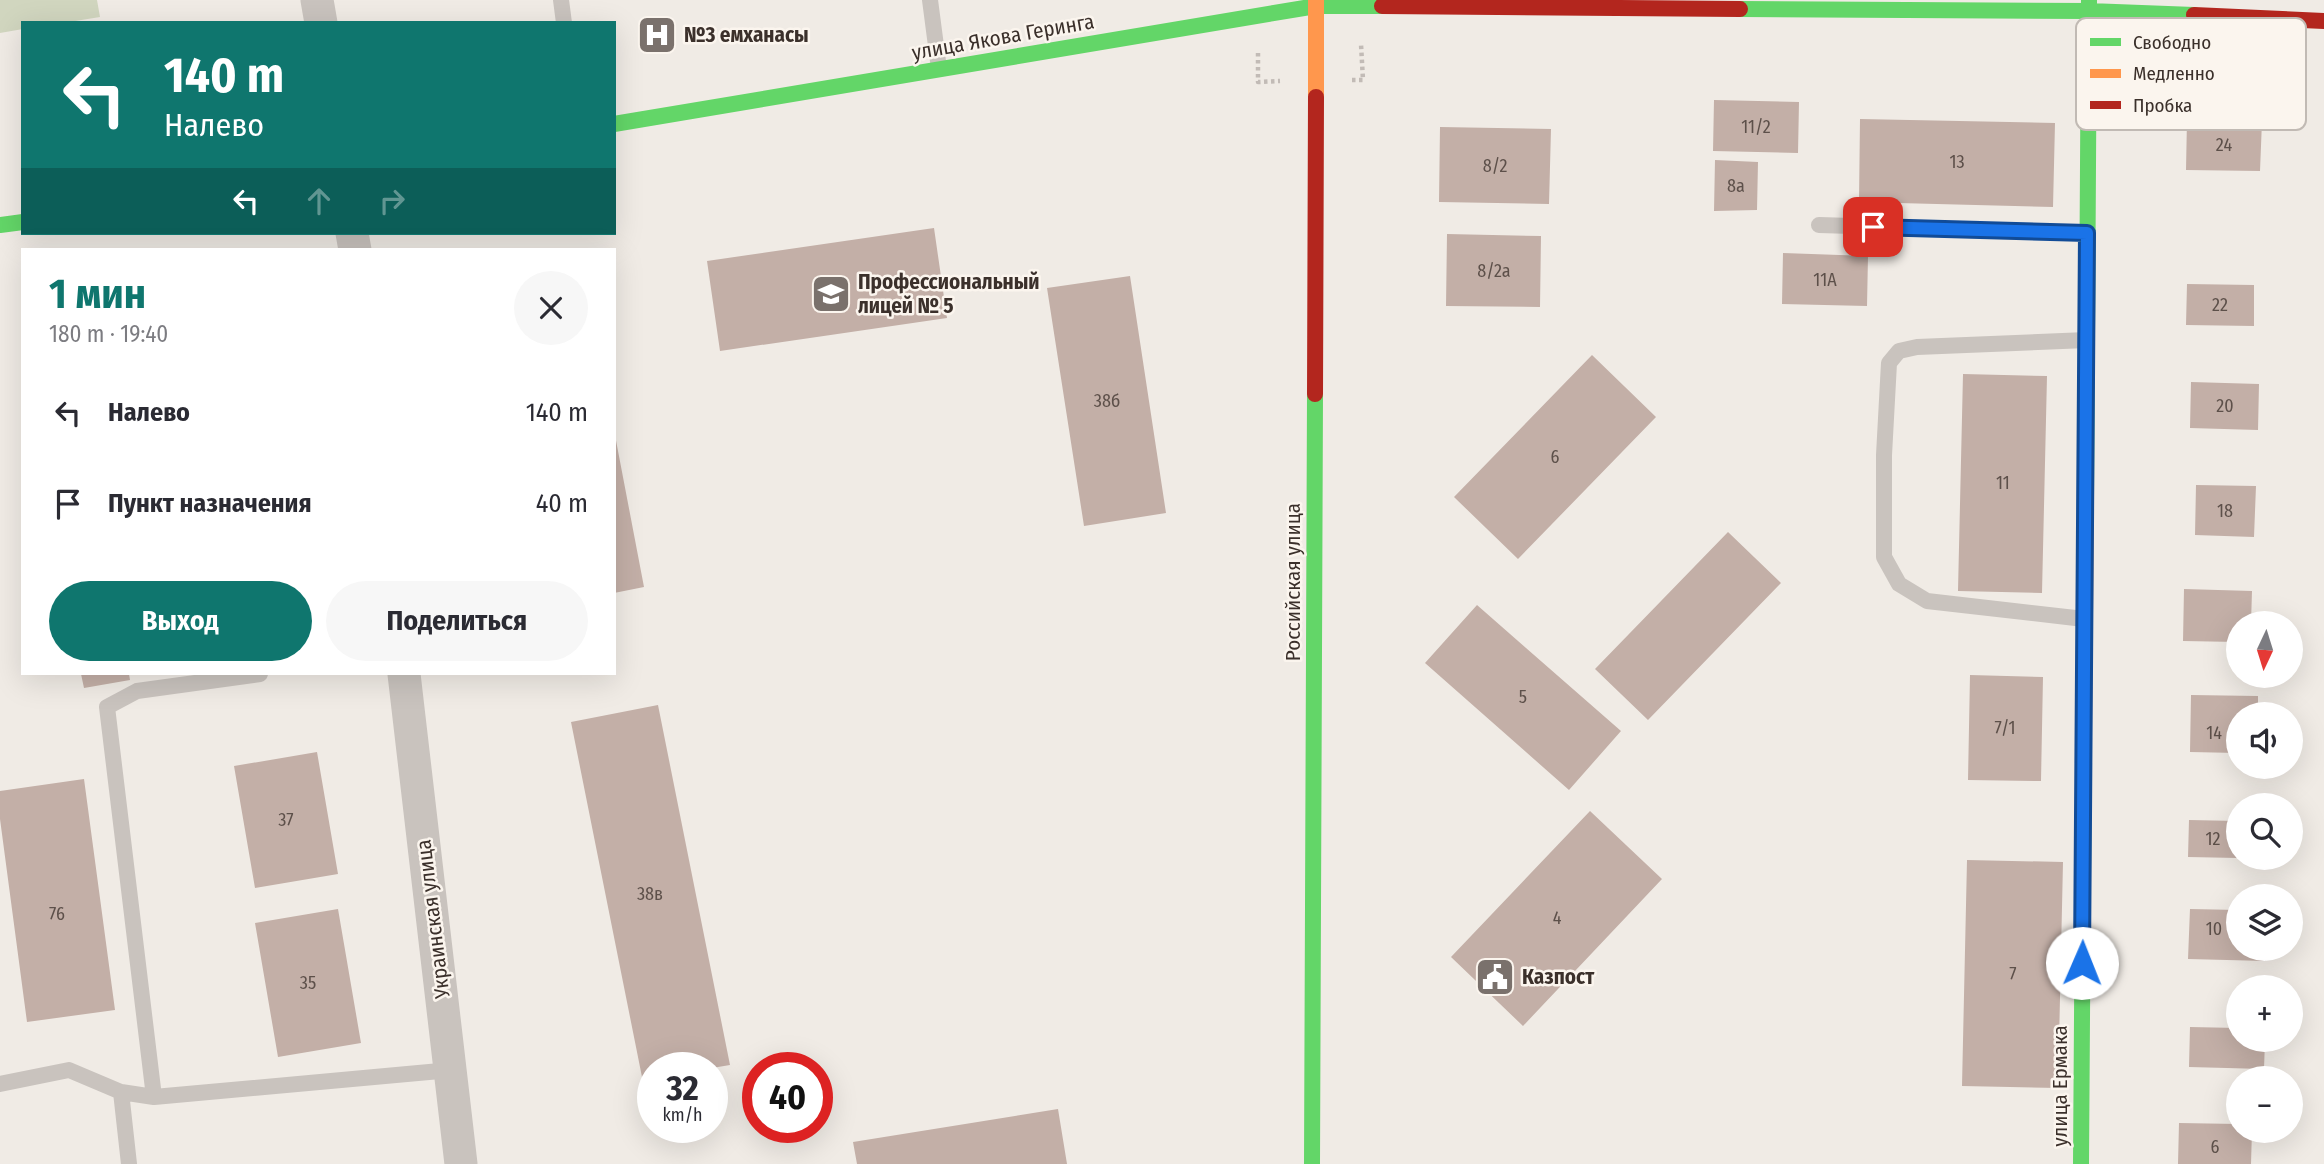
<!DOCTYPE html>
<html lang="ru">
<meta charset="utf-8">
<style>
:root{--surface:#fff;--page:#f7f7f7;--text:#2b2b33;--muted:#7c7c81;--accent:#0f766e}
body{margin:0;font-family:"Fira Sans Condensed",sans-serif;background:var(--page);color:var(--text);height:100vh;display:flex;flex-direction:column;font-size:26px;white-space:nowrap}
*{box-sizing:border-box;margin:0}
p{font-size:23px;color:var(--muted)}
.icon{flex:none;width:38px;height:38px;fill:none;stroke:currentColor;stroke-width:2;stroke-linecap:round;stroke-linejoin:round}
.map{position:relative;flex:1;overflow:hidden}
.details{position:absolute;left:21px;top:248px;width:595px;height:427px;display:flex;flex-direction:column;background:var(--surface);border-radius:0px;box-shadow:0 7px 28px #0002}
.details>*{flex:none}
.banner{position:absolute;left:21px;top:21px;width:595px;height:214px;border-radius:0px;box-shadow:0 7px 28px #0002;background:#0f766e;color:#fff;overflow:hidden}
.needle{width:46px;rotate:184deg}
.fabs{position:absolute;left:2226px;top:611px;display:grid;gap:14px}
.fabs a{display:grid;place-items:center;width:77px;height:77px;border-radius:50%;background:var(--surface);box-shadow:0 7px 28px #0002;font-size:35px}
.speed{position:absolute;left:637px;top:1052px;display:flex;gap:14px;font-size:35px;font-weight:700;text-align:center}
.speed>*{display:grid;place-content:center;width:91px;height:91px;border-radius:50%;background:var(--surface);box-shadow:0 7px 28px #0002;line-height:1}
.speed small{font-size:18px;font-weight:400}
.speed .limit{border:10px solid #d22;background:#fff;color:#111}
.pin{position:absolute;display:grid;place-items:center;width:60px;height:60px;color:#fff;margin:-30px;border-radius:14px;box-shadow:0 4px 10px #0006}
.me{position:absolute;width:77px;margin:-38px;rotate:1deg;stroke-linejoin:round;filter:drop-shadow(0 0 5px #0008)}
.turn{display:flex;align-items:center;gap:24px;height:147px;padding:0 28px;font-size:32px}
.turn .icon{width:91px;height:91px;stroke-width:2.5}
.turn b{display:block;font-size:49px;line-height:60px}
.lanes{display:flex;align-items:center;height:66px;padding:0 28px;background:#0003;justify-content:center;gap:35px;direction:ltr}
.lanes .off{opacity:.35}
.round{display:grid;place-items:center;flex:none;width:74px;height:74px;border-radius:37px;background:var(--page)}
.headline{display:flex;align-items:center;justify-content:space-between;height:119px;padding:0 28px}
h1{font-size:42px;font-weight:700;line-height:52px;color:var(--accent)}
.cta{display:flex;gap:14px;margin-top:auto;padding:14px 28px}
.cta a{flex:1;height:80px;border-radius:42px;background:var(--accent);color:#fff;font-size:28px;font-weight:700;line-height:80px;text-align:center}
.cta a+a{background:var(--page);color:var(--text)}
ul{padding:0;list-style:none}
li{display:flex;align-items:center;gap:21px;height:91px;padding:0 28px}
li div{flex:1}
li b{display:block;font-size:26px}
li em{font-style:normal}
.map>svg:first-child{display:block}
.green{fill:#d1d6bf}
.building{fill:#c3afa7}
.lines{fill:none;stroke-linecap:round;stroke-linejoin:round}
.path{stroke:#c2bbb6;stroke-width:4.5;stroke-dasharray:3.5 3.5;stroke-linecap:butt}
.lane{stroke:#c9c3be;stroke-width:16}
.street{stroke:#c9c3be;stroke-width:33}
.fast{stroke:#63d668;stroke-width:16}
.slow{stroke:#ff974d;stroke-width:16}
.jam{stroke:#b3261e;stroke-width:16}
.route-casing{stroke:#114b97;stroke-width:18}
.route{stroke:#1a73e8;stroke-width:12}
.labels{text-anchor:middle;stroke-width:5;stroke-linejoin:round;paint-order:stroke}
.number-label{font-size:18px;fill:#5d504a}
.poi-label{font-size:21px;font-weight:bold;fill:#3b302b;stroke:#fbf5ee;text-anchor:start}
.street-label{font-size:21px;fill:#3b302b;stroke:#fbf5ee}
.key{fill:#fbf5ee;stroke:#c1bab4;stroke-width:2}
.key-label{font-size:19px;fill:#3b302b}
</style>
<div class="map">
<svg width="2324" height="1164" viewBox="0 0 2324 1164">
<rect width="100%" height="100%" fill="#f0ebe5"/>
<path class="green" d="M0,0h97l3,17 -37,6h-40v6l-23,4z"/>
<path class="building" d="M1714,100l85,2 -1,51 -85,-2z
M1860,119l195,4 -2,84 -194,-5z
M2187,119l75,2 -2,50 -74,-1z
M1440,127l111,2 -2,75 -110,-2z
M1715,160l43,2 -1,48 -43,1z
M934,228l13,90 -227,33 -13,-90z
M1447,234l94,2 -1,71 -94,-1z
M1783,253l85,3 -1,50 -85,-2z
M1130,276l36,237 -82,13 -37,-238z
M2187,284l67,1v41l-68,-1z
M1592,355l64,62 -138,142 -64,-62z
M1963,374l84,2 -5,217 -84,-2z
M2191,382l68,2 -1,46 -68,-2z
M614,430l30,157 -30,6z
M2196,485l60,1 -2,51 -59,-2z
M1728,532l53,51 -133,137 -53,-51z
M2184,589l68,2 -1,32h-13v19l-55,-1z
M1477,605l144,126 -52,59 -144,-127z
M81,674h48l1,6 -46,8z
M1970,675l73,2 -2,104 -73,-1z
M2191,695l67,1v18h-20v39l-48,-1z
M658,705l72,360 -18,3h-59v12l-10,2 -72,-360z
M317,752l21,122 -83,14 -21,-122z
M84,779l31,231 -88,12 -27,-203v-28z
M1590,811l72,68 -139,147 -72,-69z
M2189,820l49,1v37l-50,-1z
M1967,860l96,2 -5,226 -96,-2z
M338,909l23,134 -83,14 -23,-134z
M2190,909l48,1v38h28v13l-78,-2z
M2190,1027l48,1v12h27l-1,29 -75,-2z
M1058,1109l9,55h-210l-4,-22z
M2179,1123l59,1v6h14l-1,34h-73z"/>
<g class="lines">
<path class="path" d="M1258,53v29l22,-1
M1352,80h11l-2,-36"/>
<path class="lane" d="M561,0l3,23
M930,0l9,69
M1819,225l268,8
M2084,619l-157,-18 -28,-17 -15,-27v-102l5,-92 10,-12 18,-4 170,-7
M0,1084l69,-14 52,22
M154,1097l-47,-390 30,-16 123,-17
M129,1164l-8,-72 33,5 297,-27"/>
<path class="street" d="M317,0l4,23
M352,233l3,17
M404,674l57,490"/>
<path class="fast" d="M1740,9l349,2 105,4
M614,124l702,-118h66
M0,225l23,-3
M2086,497l3,-497
M1312,1164l3,-770
M2081,1164l3,-439"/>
<path class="slow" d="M1316,97v-97
M2084,725l2,-228"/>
<path class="jam" d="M1382,6l358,3
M2194,15l130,6
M1315,394l1,-297"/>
</g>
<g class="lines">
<g class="route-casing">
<path id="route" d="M1873,227l214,6 -5,730"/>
</g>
<use href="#route" class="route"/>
</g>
<defs>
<g id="hospital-square" transform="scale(2.0125)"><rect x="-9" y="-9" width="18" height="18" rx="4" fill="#7a716c" stroke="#fbf5ee"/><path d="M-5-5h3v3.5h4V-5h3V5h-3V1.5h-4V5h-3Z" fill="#fff"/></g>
<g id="school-square" transform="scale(2.0125)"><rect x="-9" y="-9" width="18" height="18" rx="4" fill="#7a716c" stroke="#fbf5ee"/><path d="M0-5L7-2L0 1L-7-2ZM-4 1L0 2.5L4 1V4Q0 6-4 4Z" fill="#fff"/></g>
<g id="civic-square" transform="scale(2.0125)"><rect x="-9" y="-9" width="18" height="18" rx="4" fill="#7a716c" stroke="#fbf5ee"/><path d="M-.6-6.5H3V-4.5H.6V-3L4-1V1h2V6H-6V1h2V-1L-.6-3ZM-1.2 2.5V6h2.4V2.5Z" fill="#fff"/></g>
</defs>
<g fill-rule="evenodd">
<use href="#hospital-square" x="657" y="35"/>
<use href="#school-square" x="831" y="294"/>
<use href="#civic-square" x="1495" y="977"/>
</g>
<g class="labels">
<g class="number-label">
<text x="1756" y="133">11/2</text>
<text x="2224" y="151">24</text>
<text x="1957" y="168">13</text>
<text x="1495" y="172">8/2</text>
<text x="1736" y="192">8а</text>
<text x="1494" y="277">8/2а</text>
<text x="1825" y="286">11А</text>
<text x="2220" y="311">22</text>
<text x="1107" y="407">38б</text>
<text x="2225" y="412">20</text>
<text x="1555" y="463">6</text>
<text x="2003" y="489">11</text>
<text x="2225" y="517">18</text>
<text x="1523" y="703">5</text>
<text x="2005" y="734">7/1</text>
<text x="2214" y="739">14</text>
<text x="286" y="826">37</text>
<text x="2213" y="845">12</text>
<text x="650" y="900">38в</text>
<text x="57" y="920">76</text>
<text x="1557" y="924">4</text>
<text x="2214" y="935">10</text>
<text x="2013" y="980">7</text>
<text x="308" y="989">35</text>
<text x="2215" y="1153">6</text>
</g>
<g class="poi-label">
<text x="684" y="42">№3 емханасы</text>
<text x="858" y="289">Профессиональный<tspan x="858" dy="24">лицей № 5</tspan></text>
<text x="1522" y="984">Казпост</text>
</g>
<g class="street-label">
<text transform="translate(1003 37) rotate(-10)" y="7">улица Якова Геринга</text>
<text transform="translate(1293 582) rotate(-90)" y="7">Российская улица</text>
<text transform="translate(433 919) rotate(-97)" y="7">Украинская улица</text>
<text transform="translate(2060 1086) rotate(-90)" y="7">улица Ермака</text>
</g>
</g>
<rect x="2076" y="18" width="230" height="112" rx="10" class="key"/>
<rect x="2090" y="38" width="31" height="8" fill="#63d668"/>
<rect x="2090" y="69" width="31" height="9" fill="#ff974d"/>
<rect x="2090" y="101" width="31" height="8" fill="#b3261e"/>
<g class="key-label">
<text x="2133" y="49">Свободно</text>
<text x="2133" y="80">Медленно</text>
<text x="2133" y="112">Пробка</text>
</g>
</svg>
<div class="fabs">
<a><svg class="needle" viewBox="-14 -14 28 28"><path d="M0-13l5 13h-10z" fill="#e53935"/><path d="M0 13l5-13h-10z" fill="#7c7c81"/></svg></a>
<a><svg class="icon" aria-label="sound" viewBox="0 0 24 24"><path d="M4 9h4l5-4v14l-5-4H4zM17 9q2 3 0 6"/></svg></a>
<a><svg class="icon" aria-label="search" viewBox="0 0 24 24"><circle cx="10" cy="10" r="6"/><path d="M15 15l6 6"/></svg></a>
<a><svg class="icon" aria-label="layers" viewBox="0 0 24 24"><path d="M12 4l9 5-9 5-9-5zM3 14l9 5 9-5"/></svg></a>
<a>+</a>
<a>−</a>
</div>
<div class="speed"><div>32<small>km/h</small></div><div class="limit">40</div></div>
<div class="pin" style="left:1873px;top:227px;background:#d93025"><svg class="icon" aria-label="arrive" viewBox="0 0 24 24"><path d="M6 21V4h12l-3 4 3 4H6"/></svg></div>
<svg class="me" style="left:2082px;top:963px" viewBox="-20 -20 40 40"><circle r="19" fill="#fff"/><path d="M0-13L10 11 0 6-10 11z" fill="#1a73e8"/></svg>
<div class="banner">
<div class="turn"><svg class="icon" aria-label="left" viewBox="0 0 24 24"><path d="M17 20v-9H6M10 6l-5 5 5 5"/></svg><div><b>140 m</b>Налево</div></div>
<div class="lanes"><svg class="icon" aria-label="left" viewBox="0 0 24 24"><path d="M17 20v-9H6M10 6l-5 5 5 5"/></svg><svg class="icon off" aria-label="ahead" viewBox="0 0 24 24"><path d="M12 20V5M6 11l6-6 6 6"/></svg><svg class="icon off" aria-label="right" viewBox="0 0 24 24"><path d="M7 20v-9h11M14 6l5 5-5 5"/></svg></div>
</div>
<section class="details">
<div class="headline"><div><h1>1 мин</h1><p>180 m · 19:40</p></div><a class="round"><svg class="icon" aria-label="close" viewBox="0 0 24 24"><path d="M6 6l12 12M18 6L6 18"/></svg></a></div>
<ul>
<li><svg class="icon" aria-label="left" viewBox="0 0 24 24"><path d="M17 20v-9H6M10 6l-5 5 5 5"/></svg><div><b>Налево</b></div><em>140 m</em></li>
<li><svg class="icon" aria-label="arrive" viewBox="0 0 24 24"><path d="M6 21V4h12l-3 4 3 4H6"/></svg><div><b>Пункт назначения</b></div><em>40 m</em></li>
</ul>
<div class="cta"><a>Выход</a><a>Поделиться</a></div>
</section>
</div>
